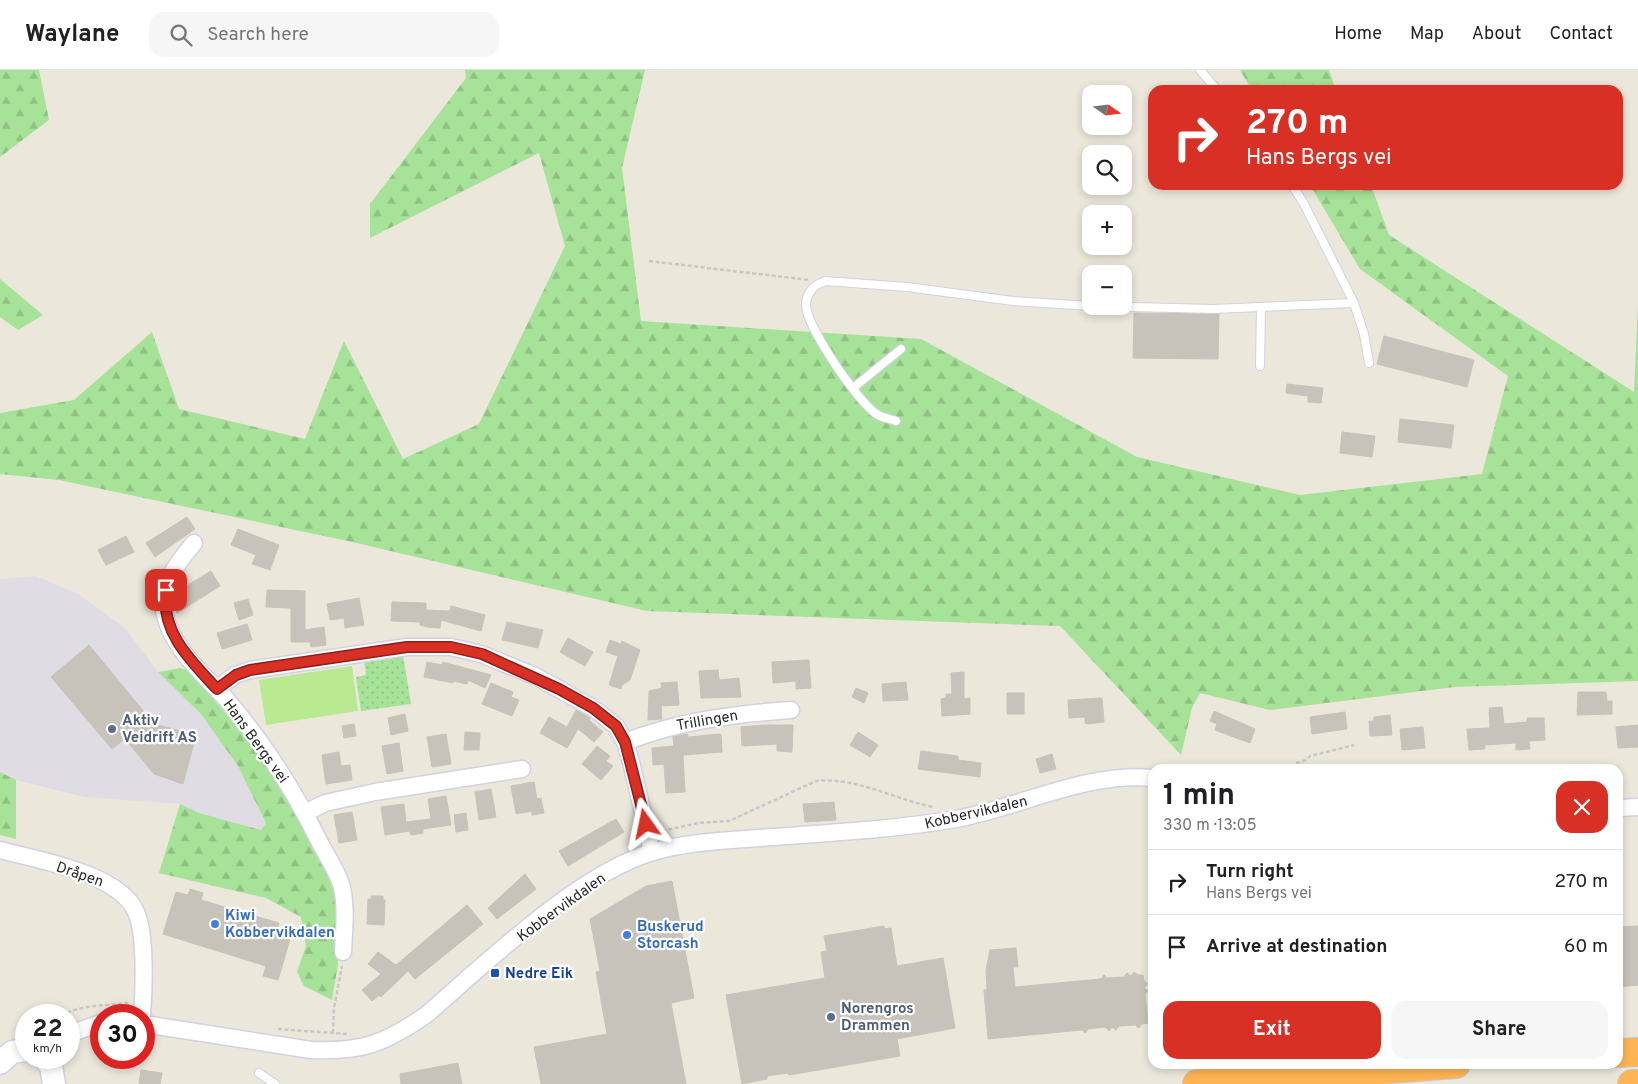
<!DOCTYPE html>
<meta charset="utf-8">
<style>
:root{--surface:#fff;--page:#f6f6f6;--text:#202124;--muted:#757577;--line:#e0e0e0;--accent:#d93025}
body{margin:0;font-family:Overpass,sans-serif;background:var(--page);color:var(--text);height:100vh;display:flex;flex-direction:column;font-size:19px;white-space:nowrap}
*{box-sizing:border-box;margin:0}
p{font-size:16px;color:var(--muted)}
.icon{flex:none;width:28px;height:28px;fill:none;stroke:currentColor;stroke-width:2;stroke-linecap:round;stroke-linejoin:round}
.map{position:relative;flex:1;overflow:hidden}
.panel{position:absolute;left:1148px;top:694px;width:475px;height:305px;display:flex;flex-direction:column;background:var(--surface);border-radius:15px;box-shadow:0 2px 8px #0003}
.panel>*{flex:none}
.guide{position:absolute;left:1148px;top:15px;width:475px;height:105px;border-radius:15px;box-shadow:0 2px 8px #0003;background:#d93025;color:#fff;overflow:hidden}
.needle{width:32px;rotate:104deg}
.fabs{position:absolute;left:1082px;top:15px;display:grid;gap:10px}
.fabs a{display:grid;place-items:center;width:50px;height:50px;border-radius:10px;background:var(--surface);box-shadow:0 2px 8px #0003;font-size:25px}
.speed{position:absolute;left:15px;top:934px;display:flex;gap:10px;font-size:25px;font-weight:700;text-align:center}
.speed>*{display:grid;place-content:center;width:65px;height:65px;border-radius:50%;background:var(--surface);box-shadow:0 2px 8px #0003;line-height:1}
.speed small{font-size:12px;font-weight:400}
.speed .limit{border:8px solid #d22;background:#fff;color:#111}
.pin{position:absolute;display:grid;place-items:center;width:42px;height:42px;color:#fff;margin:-21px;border-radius:10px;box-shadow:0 2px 8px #0006}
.me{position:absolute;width:55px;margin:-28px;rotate:348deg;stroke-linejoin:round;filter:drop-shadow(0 0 4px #0008)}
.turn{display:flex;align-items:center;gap:18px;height:105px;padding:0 15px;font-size:22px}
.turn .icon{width:65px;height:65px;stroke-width:2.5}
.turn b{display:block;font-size:35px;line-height:42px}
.round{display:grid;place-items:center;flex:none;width:52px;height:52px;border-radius:15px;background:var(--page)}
.summary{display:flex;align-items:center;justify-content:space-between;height:85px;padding:0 15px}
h1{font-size:30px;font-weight:700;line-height:38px}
.cta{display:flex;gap:10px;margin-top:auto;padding:10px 15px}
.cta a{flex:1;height:58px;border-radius:15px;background:var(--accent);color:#fff;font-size:20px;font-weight:700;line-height:58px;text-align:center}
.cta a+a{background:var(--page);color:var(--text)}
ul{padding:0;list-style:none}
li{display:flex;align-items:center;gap:15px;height:65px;padding:0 15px;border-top:1px solid var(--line)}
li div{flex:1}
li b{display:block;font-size:19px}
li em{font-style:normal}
header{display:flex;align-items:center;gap:30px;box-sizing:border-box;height:70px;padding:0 25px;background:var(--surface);border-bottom:1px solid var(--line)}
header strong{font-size:24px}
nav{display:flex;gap:28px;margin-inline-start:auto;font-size:18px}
.search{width:350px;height:45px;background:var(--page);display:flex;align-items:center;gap:12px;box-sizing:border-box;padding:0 18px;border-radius:15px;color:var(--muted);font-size:19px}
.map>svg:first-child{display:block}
.industrial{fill:#dfdce4}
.green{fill:url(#green-dots)}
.forest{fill:url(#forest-firs)}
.pitch{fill:#b9ea92}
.building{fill:#c7c3ba;stroke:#c7c3b5}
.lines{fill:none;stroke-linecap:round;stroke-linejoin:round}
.service-casing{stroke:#d0d1e2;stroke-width:10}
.minor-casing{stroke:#d0d1e2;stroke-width:19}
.secondary-casing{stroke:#d0d1e2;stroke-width:25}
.motorway-casing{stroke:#c7c7c7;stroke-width:30}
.path{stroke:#c7c7c7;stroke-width:2.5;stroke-dasharray:4 2.5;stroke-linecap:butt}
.service{stroke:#fff;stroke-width:8}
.minor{stroke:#fff;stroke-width:16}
.secondary{stroke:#fff;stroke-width:22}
.motorway{stroke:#feb453;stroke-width:28}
.route-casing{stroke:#8d1f18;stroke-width:12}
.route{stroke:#d93025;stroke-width:9}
.service-dot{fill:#5c6f8a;stroke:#fff;stroke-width:2}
.shop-dot{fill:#3f7fe0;stroke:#fff;stroke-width:2}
.transit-dot{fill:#1a4fb4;stroke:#fff;stroke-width:2}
.labels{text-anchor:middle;stroke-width:4.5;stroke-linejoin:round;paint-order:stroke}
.service-label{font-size:15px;font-weight:bold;fill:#4e5e75;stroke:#fff;text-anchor:start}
.street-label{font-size:15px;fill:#292929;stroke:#fff}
.shop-label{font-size:15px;font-weight:bold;fill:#366cbe;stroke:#fff;text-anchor:start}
.transit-label{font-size:15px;font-weight:bold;fill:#164399;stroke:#fff;text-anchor:start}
</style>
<header>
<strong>Waylane</strong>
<div class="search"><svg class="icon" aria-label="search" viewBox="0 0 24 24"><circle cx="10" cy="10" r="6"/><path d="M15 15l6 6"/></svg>Search here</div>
<nav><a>Home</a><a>Map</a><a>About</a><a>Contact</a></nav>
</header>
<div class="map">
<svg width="1638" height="1014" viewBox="0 0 1638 1014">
<defs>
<pattern id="green-dots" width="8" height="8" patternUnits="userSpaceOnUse" patternTransform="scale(1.25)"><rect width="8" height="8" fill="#a6e297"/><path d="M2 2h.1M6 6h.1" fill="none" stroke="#8fc282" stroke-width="1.8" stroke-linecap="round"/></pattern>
<pattern id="forest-firs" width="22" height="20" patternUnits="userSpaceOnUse" patternTransform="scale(1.25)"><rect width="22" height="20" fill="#a6e297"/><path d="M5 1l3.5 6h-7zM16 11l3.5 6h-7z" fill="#8fc282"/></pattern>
</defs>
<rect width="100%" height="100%" fill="#ebe7db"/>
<path class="industrial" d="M36,506l42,18 47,34 33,44 43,42 37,52 28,57 -5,7 -62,-17 -19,-9 -96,-7 -68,-17 -16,-8v-193z"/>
<path class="green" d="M403,585l8,49 -50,7 -5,-34 10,-2 -2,-15z"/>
<path class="forest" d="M0,0h39l10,50 -49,37z
M465,0h180l-23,98 19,153 280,18 216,118 163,38 182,-21 26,-98 -148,-107 -50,-84h61l18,50 245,157 4,-87v376l-184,6 -184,23 -70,-17 -8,15 -11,47 -121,-129 -413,-15 -299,-70 -289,-61 -59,-6v-61l74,-13 78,-68 27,77 126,30 39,-98 59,118 76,-35 86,-178 -26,-93 -169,85v-34l96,-126z
M1240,0h89l7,20h-84z
M0,209l43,36 -25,15 -18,-13z
M181,598l9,3 68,81 78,132 3,26 -1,54 -6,36 -28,-14 -7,-14 9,-26 -5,-29 -35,-19 -107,-25 21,-69 19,9 62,17 5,-7 -28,-57 -37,-52 -43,-42z
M0,702l16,8v59l-16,-4z"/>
<path class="pitch" d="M352,596l6,45 -92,14 -7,-45z"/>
<path class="building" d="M1134,243l85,1 -1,45 -85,-1z
M1384,266l90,24 -7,27 -90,-23z
M1287,314l36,4 -2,15 -13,-1v-6l-22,-3z
M1400,349l54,6 -3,23 -53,-6z
M1342,362l33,4 -3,21 -32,-4z
M187,447l8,12 -40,28 -9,-14z
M238,459l41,16 -9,25 -18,-6 4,-9 -25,-10z
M126,466l8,16 -28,13 -8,-15z
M211,501l9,15 -43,27 -3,-6 1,-14z
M267,520l38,1v39l19,-3 2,18 -15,2 -1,-5h-19v-34l-25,-1z
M359,528l5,27 -19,3 -1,-10 -14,2 -3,-16z
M248,529l5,16 -14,5 -5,-17z
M392,532l34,1v7l24,1 1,-5 34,9 -4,16 -40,-11 -1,8 -13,-1 -7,-2v-3l-29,-1z
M507,552l36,8 -5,18 -36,-8z
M247,554l5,16 -30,9 -5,-16z
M568,568l25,14 -8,14 -25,-14z
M610,570l11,4 1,-3 18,9 -10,30 -8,5 -1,4 -12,-4 9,-29 -12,-4z
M89,575l65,79 42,11 -13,49 -29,-10 -29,-35 -13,10 -61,-72z
M809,590l2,28 -15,1v-8l-23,2 -1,-21z
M427,592l15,3 1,-3 48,13 -6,13 -17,-8 -1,4 -14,-3v2l-29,-6z
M718,600l1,10 20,-2 2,19 -40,1 -2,-27z
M964,602v27l6,-1v16l-28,2 -1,-17 5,-1v-4h6l-1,-21z
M677,612l2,23 -18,1 1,13 -14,1 1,-29 13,-3 -1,-5z
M906,612l2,18 -25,1 -1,-17z
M491,613l22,9 -2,5 8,3 -7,16 -30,-12z
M856,618l12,5 -4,10 -12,-6z
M1578,622h28l1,9h5v13l-35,1z
M1007,623h17v21h-17z
M1102,628l2,24 -16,2 -3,-1v-6l-16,1 -1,-18z
M1502,637l2,17 23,-2v-4h17l1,22 -16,1 1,8 -14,1v-7l-31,2v4l-16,1 -2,-21 23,-1 -1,-20z
M576,640l14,8 -1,2 14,12 -9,10 -16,-13 -11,19 -27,-15 9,-16 18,10z
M1214,641l41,18 -5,14 -35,-13 2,-6 -7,-3z
M1345,642l2,17 -35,5 -2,-17z
M405,644l3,17 -17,4 -3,-17z
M1390,645l2,20 -22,1 -1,-15h5v-4z
M354,654l2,12 -12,2 -2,-12z
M765,655h28l-1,27 -15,-1v-7l-35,2 -1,-19z
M1638,655v22l-20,1 -2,-21z
M1423,657l2,21 -23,2 -2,-21z
M465,662l15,1 -1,17h-15z
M858,662l20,13 -8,12 -20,-12z
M446,664l5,30 -19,3 -5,-30z
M688,664v3l33,-3 1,18 -39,3 2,37 -19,1 -2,-29 -11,1 -1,-17 22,-2 -1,-9z
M399,673l4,28 -16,3 -5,-28z
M597,676l13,10 -4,5 7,5 -12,14 -19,-16z
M921,681l37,5v4l23,3 -1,14 -62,-8z
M339,682l2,14 9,-1 2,15 -26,4 -4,-29z
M1052,684l4,15 -16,4 -4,-14z
M534,712l3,17 4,-1 3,15 -12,2v-4l-16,3 -5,-28z
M491,719l5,28 -17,3 -4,-28z
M446,726l5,29 -28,4v4l-12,2 -1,-4 -25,4 -4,-28 23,-3 2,18 25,-3 -3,-20z
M834,732l2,18 -31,2 -2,-18z
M352,742l5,28 -18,3 -5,-28z
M466,743l2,17 -12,2 -2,-17z
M616,749l8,13 -56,34 -9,-15z
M525,804l11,15 -39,30 -9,-11z
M672,811l22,117 -23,5 15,81h-145l-7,-37 73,-13 -11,-62 4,-1 -10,-52 56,-33z
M190,819l13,4 -2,7 78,23 -3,11 14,5 -12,41 -15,-4 3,-10 -103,-32 13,-42 12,3z
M371,826h12v4h2l-1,25 -17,-1 1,-25h3z
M467,835l16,19 -68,55 -7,-8 -27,26 -2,-2 -7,6 -10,-11 19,-16 -13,-10 10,-12 18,13z
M884,856v3l7,-1 6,38 46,-8 12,70 -58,11 3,17 -111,19 -1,-2 -21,3v3l-25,5 -16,-89 99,-17 -4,-26 6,-1 -3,-15z
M1638,856v59l-20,2v-60z
M1016,878l2,19h-5l2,20 86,-8 3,-4 3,3 17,-1 3,-4 4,3 3,-4 4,3h5l1,6 4,3 -4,4 4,3 -3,3 3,29 -6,1 -3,4 -4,-3 -16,1 -3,4 -4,-3 -3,4 -4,-4 -17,2 -3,4 -3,-3 -94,9 -4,-49h3l-1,-20 4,-20z
M458,993l4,21h-61l-1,-10z
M141,1000l21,3 -2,11h-21z"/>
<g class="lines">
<g class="service-casing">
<path id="service" d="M1200,0l17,20
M1292,115l11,17 51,101 10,31 5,29
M1093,236l120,3 141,-6
M1260,296l1,-58
M853,318l48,-39
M896,351c-5,-2 -13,-3 -18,-6 -19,-11 -70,-86 -72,-109 0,-13 8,-21 19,-25l82,6 106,14 78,5
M259,1003l16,11"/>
</g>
<g class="minor-casing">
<path id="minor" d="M194,473c-16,19 -34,41 -30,68 7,37 39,62 63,89 37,43 68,92 93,143 7,13 16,26 21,41 6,21 3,46 2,68
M217,619l18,-14 15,-5 157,-23h44l30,7 56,23 56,31 23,18 9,16 6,20 21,90
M625,672c54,-21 108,-28 166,-32
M1618,738l20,-1
M305,743l20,-10 50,-11 147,-23
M0,780c38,10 119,23 136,62 10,22 8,78 6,103
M144,954l167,26c51,2 73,-6 115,-35 59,-51 153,-142 227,-163 33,-10 71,-11 106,-14 66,-5 132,-8 197,-19 65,-12 129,-47 196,-41
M69,964l32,-11"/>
</g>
<g class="secondary-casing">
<path id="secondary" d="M44,988l7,8 3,18
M0,993l12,-11 14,-2"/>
</g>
<g class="motorway-casing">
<path id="motorway" d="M1618,983l20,-1
M1197,1014l259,-20
M1632,1014h6"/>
</g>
<path class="path" d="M649,191l160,19
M1296,693l10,-3 4,-4 44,-11
M1162,697l13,2
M662,761l36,-8 31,-2 87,-40c40,-4 78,18 117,26
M61,945c25,-11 41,-9 67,-12
M278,959l69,5
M16,962l10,-3
M333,963l1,-25 8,-42"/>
<use href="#service" class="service"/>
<use href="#minor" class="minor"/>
<use href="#secondary" class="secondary"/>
<use href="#motorway" class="motorway"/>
</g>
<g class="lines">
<g class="route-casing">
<path id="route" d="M166,520c-6,42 25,71 51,99l19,-14 14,-5 157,-23h44l31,7 77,35 34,19 23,18 9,16 21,82"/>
</g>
<use href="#route" class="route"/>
</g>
<g class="service-dot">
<circle cx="112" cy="659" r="5"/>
<circle cx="831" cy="947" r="5"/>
</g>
<g class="shop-dot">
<circle cx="215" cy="854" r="5"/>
<circle cx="627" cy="865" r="5"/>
</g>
<rect class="transit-dot" x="490" y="898" width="10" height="10" rx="2.5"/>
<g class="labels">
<g class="service-label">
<text x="122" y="655">Aktiv<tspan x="122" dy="17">Veidrift AS</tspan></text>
<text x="841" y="943">Norengros<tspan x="841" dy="17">Drammen</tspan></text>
</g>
<g class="street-label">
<text transform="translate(707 650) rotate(-10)" y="5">Trillingen</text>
<text transform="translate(256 671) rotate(54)" y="5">Hans Bergs vei</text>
<text transform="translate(976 742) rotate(-13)" y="5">Kobbervikdalen</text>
<text transform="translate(80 804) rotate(19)" y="5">Dråpen</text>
<text transform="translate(561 837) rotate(-36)" y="5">Kobbervikdalen</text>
</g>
<g class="shop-label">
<text x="225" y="850">Kiwi<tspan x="225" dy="17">Kobbervikdalen</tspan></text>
<text x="637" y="861">Buskerud<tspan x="637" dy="17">Storcash</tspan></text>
</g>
<g class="transit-label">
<text x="505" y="908">Nedre Eik</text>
</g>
</g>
</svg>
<div class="fabs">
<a><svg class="needle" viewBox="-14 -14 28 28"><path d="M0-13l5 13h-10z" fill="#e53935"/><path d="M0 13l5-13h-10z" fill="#757577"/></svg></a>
<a><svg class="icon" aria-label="search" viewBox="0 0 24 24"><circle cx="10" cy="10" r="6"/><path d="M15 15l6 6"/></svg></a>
<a>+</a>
<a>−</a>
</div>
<div class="speed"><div>22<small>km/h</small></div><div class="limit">30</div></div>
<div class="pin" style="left:166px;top:520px;background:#d93025"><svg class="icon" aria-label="arrive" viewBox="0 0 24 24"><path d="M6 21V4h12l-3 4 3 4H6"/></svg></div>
<svg class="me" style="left:646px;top:754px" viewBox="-20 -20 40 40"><path d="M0-17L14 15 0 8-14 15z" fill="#d93025" stroke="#fff" stroke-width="4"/></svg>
<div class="guide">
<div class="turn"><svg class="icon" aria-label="right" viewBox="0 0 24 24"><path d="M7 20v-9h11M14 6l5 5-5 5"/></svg><div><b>270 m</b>Hans Bergs vei</div></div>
</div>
<section class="panel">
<div class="summary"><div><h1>1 min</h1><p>330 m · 13:05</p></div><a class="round" style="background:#d93025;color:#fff"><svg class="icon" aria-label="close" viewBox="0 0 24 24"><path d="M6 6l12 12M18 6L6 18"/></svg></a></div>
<ul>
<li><svg class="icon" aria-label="right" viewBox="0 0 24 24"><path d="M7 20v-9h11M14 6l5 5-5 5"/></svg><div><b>Turn right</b><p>Hans Bergs vei</p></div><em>270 m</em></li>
<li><svg class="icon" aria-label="arrive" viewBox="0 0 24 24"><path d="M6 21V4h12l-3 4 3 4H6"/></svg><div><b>Arrive at destination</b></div><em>60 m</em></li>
</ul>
<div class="cta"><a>Exit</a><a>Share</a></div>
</section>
</div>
